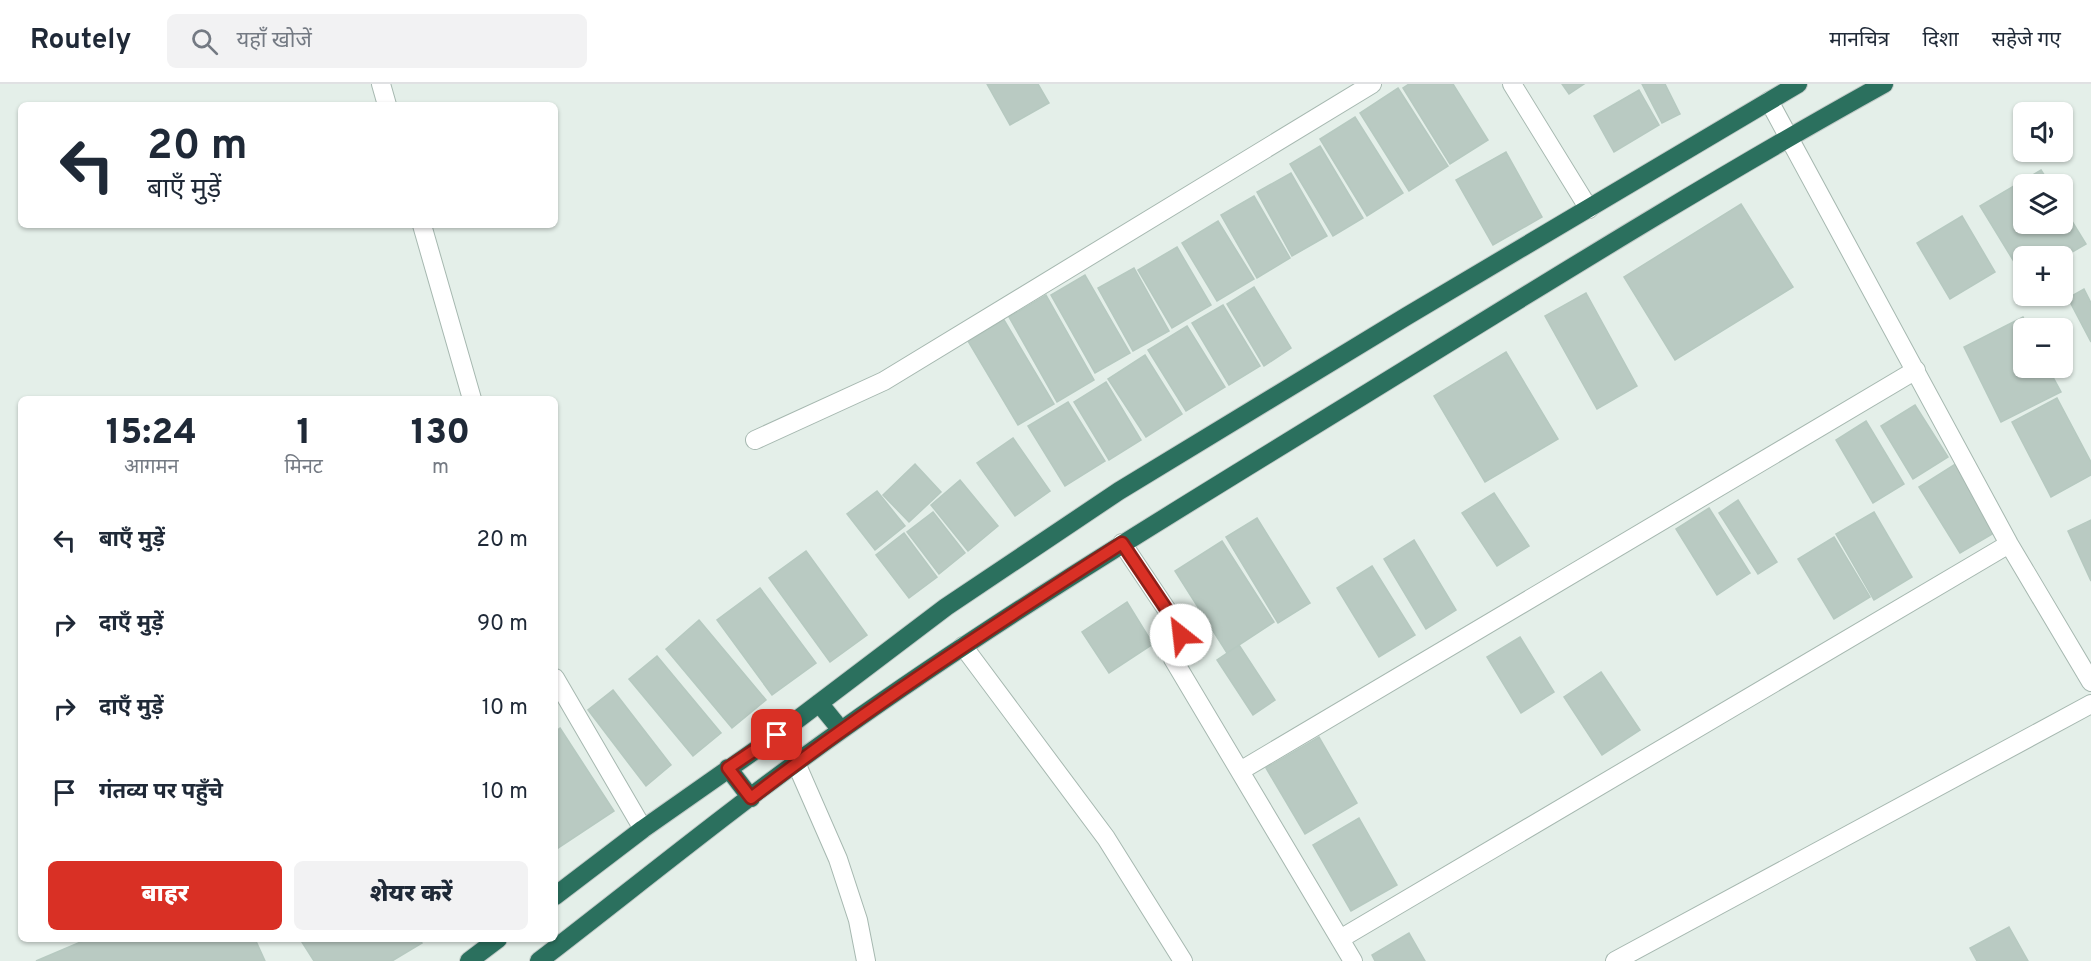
<!DOCTYPE html>
<html lang="hi">
<meta charset="utf-8">
<style>
:root{--surface:#fff;--page:#f2f2f3;--text:#1f2937;--muted:#747a83;--line:#e0e1e3;--accent:#d93025}
body{margin:0;font-family:Overpass,"Noto Sans Devanagari",sans-serif;background:var(--page);color:var(--text);height:100vh;display:flex;flex-direction:column;font-size:22px;white-space:nowrap}
*{box-sizing:border-box;margin:0}
p{font-size:20px;color:var(--muted)}
.icon{flex:none;width:33px;height:33px;fill:none;stroke:currentColor;stroke-width:2;stroke-linecap:round;stroke-linejoin:round}
.map{position:relative;flex:1;overflow:hidden}
.panel{position:absolute;left:18px;top:312px;width:540px;height:546px;display:flex;flex-direction:column;background:var(--surface);border-radius:9px;box-shadow:0 2px 4px #0004}
.panel>*{flex:none}
.guide{position:absolute;left:18px;top:18px;width:540px;height:126px;border-radius:9px;box-shadow:0 2px 4px #0004;background:#fff;color:var(--text);overflow:hidden}
.tools{position:absolute;left:2013px;top:18px;display:grid;gap:12px}
.tools a{display:grid;place-items:center;width:60px;height:60px;border-radius:9px;background:var(--surface);box-shadow:0 2px 4px #0004;font-size:30px}
.pin{position:absolute;display:grid;place-items:center;width:51px;height:51px;color:#fff;margin:-26px;border-radius:12px;box-shadow:0 3px 9px #0006}
.me{position:absolute;width:66px;margin:-33px;rotate:331deg;stroke-linejoin:round;filter:drop-shadow(0 0 4px #0008)}
.turn{display:flex;align-items:center;gap:21px;height:126px;padding:0 30px;font-size:27px}
.turn .icon{width:78px;height:78px;stroke-width:2.5}
.turn b{display:block;font-size:42px;line-height:51px}
.eta{display:flex;justify-content:space-evenly;align-items:center;height:102px;text-align:center}
.eta b{font-size:36px;font-weight:800;line-height:42px}
.cta{display:flex;gap:12px;margin-top:auto;padding:12px 30px}
.cta a{flex:1;height:69px;border-radius:9px;background:var(--accent);color:#fff;font-size:24px;font-weight:800;line-height:69px;text-align:center}
.cta a+a{background:var(--page);color:var(--text)}
ul{padding:0;list-style:none}
li{display:flex;align-items:center;gap:18px;height:84px;padding:0 30px}
li div{flex:1}
li b{display:block;font-size:22px}
li em{font-style:normal}
header{display:flex;align-items:center;gap:36px;box-sizing:border-box;height:84px;padding:0 30px;background:var(--surface);border-bottom:2px solid var(--line)}
header strong{font-size:28px}
nav{display:flex;gap:33px;margin-inline-start:auto;font-size:21px}
.search{width:420px;height:54px;background:var(--page);display:flex;align-items:center;gap:15px;box-sizing:border-box;padding:0 21px;border-radius:9px;color:var(--muted);font-size:22px}
.map>svg:first-child{display:block}
.building{fill:#b9cac2;stroke:#b6c9c0;stroke-width:1.5}
.lines{fill:none;stroke-linecap:round;stroke-linejoin:round}
.minor-casing{stroke:#a6b8b0;stroke-width:20}
.highway-casing{stroke:#c1cac7;stroke-width:20}
.minor{stroke:#fff;stroke-width:18}
.highway{stroke:#2b705e;stroke-width:18}
.route-casing{stroke:#8d1f18;stroke-width:15}
.route{stroke:#d93025;stroke-width:10}
</style>
<header>
<strong>Routely</strong>
<div class="search"><svg class="icon" aria-label="search" viewBox="0 0 24 24"><circle cx="10" cy="10" r="6"/><path d="M15 15l6 6"/></svg>यहाँ खोजें</div>
<nav><a>मानचित्र</a><a>दिशा</a><a>सहेजे गए</a></nav>
</header>
<div class="map">
<svg width="2091" height="877" viewBox="0 0 2091 877">
<rect width="100%" height="100%" fill="#e4efe9"/>
<path class="building" d="M987,0h51l11,19 -39,22z
M1409,0h44l35,56 -38,24 -47,-76z
M1562,0h22l-15,10z
M1642,0h23l15,30 -18,9z
M1398,4l50,78 -39,25 -49,-78z
M1639,6l20,35 -45,27 -20,-36z
M1355,33l48,76 -36,23 -47,-77z
M1320,62l43,72 -30,18 -43,-72z
M1506,68l36,65 -49,28 -37,-65z
M2041,86l9,14h-26v40h38v-19l24,39 -24,14v-2h-38v22l-44,-72z
M1291,89l36,63 -35,20 -35,-64z
M1254,112l36,62 -33,20 -36,-63z
M1741,120l52,83 -118,73 -51,-83z
M1962,132l33,56 -45,27 -33,-56z
M1218,137l36,58 -37,22 -35,-58z
M1177,163l34,58 -39,23 -34,-58z
M1134,184l35,63 -36,20 -35,-63z
M1085,191l45,78 -35,20 -44,-78z
M1254,203l37,61 -27,18 -37,-62z
M2084,205l7,14v39l-23,-44z
M1586,209l51,93 -40,23 -52,-93z
M1046,211l48,85 -37,22 -48,-85z
M1223,221l37,61 -31,19 -37,-62z
M2023,233l6,11h-5v40h24l13,24 -60,30 -37,-75z
M1004,236l50,84 -36,21 -50,-84z
M1187,242l38,61 -39,24 -38,-61z
M1506,268l52,87 -73,43 -51,-86z
M1145,271l37,59 -36,23 -38,-58z
M1106,298l35,58 -32,20 -35,-58z
M2057,314l34,64v13l-40,22 -39,-75z
M1068,318l37,59 -40,25 -37,-60z
M1915,321l33,52 -35,22 -32,-53z
M1866,337l38,63 -31,19 -37,-63z
M1013,354l37,53 -35,25 -38,-53z
M1957,379l42,67 -39,23 -41,-66z
M915,380l26,28 -32,30 -26,-27z
M960,396l38,46 -30,25 -37,-46z
M877,407l28,35 -30,24 -28,-36z
M1494,409l35,53 -32,20 -35,-53z
M1738,416l39,62 -19,12 -39,-61z
M1709,424l41,65 -33,22 -41,-66z
M933,428l32,41 -26,21 -32,-42z
M1874,428l38,65 -38,23 -38,-66z
M1257,434l53,85 -32,20 -52,-86z
M2091,436v61l-23,-50z
M904,449l33,44 -28,21 -33,-43z
M1834,453l36,60 -36,22 -36,-60z
M1414,456l42,70 -30,19 -42,-70z
M1222,457l52,81 -47,31 -52,-82z
M806,467l61,84 -37,27 -61,-84z
M1372,482l43,69 -36,22 -42,-69z
M760,504l56,75 -44,32 -55,-75z
M1127,518l26,42 -44,29 -27,-41z
M699,536l67,80 -34,28 -66,-79z
M1520,553l34,55 -33,21 -34,-56z
M1239,561l36,55 -22,15 -36,-55z
M657,572l64,77 -28,23 -64,-77z
M1601,588l39,58 -38,25 -38,-58z
M613,606l58,75 -25,21 -58,-76z
M560,644l54,83 -59,39v-118z
M1319,653l38,66 -52,31 -39,-66z
M1359,734l38,67 -46,26 -38,-66z
M2009,843l19,34h-51l-7,-13z
M1409,849l16,28h-50l-3,-6z
M82,855h173l10,22h-229l47,-20z
M300,855h119l3,4 -30,18h-78z"/>
<g class="lines">
<g class="minor-casing">
<path id="minor" d="M381,0l6,21
M1512,0l77,125
M1769,17l240,443 82,138
M422,141l50,174
M755,356l129,-59 488,-297
M1122,459l57,85c4,14 -11,17 -6,31l180,302
M963,562l143,192 77,123
M555,594l88,151
M796,679l42,96 20,61 8,41
M1240,687l676,-401
M1340,855l669,-395
M1615,877l476,-257"/>
</g>
<g class="highway-casing">
<path id="highway" d="M819,619l22,27
M728,684l23,30
M555,812l88,-67 134,-94 169,-128 173,-116 288,-175 391,-232
M469,877l29,-22
M539,877c100,-77 198,-157 301,-230 163,-116 334,-219 503,-323 179,-110 357,-222 541,-324"/>
</g>
<use href="#minor" class="minor"/>
<use href="#highway" class="highway"/>
</g>
<g class="lines">
<g class="route-casing">
<path id="route" d="M777,651l-49,33 23,30c119,-92 245,-174 371,-255l57,85 2,7"/>
</g>
<use href="#route" class="route"/>
</g>
</svg>
<div class="tools">
<a><svg class="icon" aria-label="sound" viewBox="0 0 24 24"><path d="M4 9h4l5-4v14l-5-4H4zM17 9q2 3 0 6"/></svg></a>
<a><svg class="icon" aria-label="layers" viewBox="0 0 24 24"><path d="M12 4l9 5-9 5-9-5zM3 14l9 5 9-5"/></svg></a>
<a>+</a>
<a>−</a>
</div>
<div class="pin" style="left:777px;top:651px;background:#d93025"><svg class="icon" aria-label="arrive" viewBox="0 0 24 24"><path d="M6 21V4h12l-3 4 3 4H6"/></svg></div>
<svg class="me" style="left:1181px;top:551px" viewBox="-20 -20 40 40"><circle r="19" fill="#fff"/><path d="M0-13L10 11 0 6-10 11z" fill="#d93025"/></svg>
<div class="guide">
<div class="turn"><svg class="icon" aria-label="left" viewBox="0 0 24 24"><path d="M17 20v-9H6M10 6l-5 5 5 5"/></svg><div><b>20 m</b>बाएँ मुड़ें</div></div>
</div>
<section class="panel">
<div class="eta">
<div><b>15:24</b><p>आगमन</p></div>
<div><b>1</b><p>मिनट</p></div>
<div><b>130</b><p>m</p></div>
</div>
<ul>
<li><svg class="icon" aria-label="left" viewBox="0 0 24 24"><path d="M17 20v-9H6M10 6l-5 5 5 5"/></svg><div><b>बाएँ मुड़ें</b></div><em>20 m</em></li>
<li><svg class="icon" aria-label="right" viewBox="0 0 24 24"><path d="M7 20v-9h11M14 6l5 5-5 5"/></svg><div><b>दाएँ मुड़ें</b></div><em>90 m</em></li>
<li><svg class="icon" aria-label="right" viewBox="0 0 24 24"><path d="M7 20v-9h11M14 6l5 5-5 5"/></svg><div><b>दाएँ मुड़ें</b></div><em>10 m</em></li>
<li><svg class="icon" aria-label="arrive" viewBox="0 0 24 24"><path d="M6 21V4h12l-3 4 3 4H6"/></svg><div><b>गंतव्य पर पहुँचे</b></div><em>10 m</em></li>
</ul>
<div class="cta"><a>बाहर</a><a>शेयर करें</a></div>
</section>
</div>
